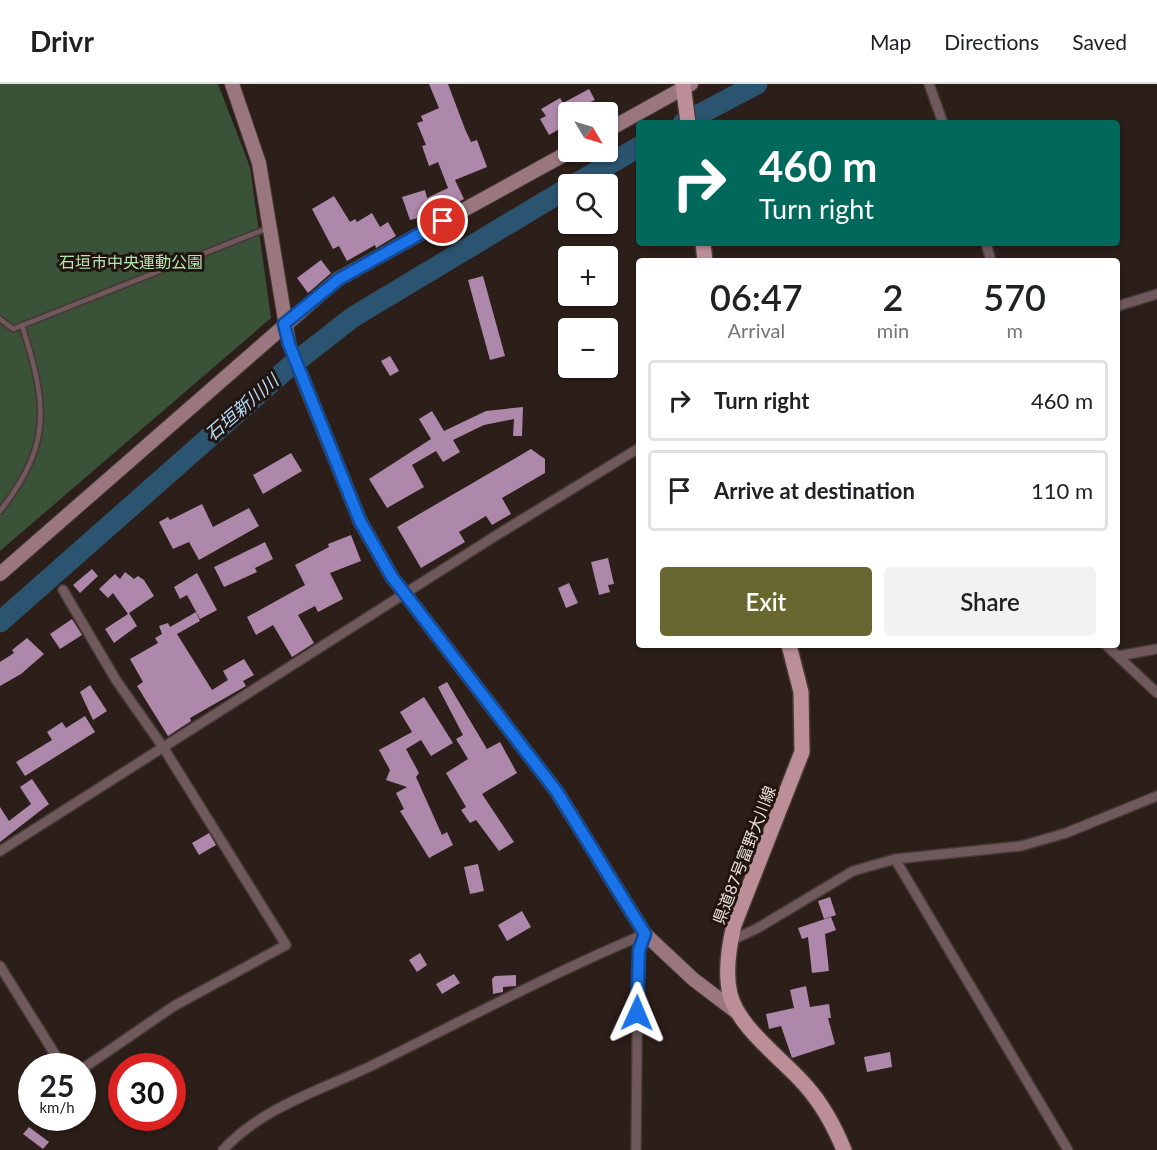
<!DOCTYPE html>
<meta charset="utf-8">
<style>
:root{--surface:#fff;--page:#f2f2f2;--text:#202124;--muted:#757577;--line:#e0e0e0;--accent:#696730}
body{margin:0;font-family:Lato,"Noto Sans JP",sans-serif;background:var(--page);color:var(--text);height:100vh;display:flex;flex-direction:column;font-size:22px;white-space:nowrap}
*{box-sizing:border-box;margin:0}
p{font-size:20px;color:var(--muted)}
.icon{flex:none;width:33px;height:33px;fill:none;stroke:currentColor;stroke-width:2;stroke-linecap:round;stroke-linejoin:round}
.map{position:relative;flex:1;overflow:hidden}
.side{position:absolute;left:636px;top:174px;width:484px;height:390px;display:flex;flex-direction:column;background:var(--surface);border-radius:6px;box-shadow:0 2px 4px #0004}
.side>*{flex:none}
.banner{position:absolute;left:636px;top:36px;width:484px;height:126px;border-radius:6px;box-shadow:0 2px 4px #0004;background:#00695c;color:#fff;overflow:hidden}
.needle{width:39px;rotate:128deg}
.buttons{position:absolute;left:558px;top:18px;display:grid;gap:12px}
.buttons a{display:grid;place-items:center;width:60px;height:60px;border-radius:6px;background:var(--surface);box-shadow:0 2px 4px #0004;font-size:30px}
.speed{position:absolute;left:18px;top:969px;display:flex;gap:12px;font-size:30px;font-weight:700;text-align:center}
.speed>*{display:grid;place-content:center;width:78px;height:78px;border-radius:50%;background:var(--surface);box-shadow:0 2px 4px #0004;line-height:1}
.speed small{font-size:15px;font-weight:400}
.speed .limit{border:9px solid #d22;background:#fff;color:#111}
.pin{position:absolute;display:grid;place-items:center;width:51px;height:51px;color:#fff;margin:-26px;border:3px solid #fff;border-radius:50%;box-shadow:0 2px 6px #0007}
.me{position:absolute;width:66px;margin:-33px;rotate:1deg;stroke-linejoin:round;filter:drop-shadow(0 0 4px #0008)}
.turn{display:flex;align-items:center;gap:21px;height:126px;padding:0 24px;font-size:27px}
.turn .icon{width:78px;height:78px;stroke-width:2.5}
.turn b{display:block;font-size:42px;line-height:51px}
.eta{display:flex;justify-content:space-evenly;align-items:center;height:102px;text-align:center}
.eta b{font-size:36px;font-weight:600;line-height:42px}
.action{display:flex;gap:12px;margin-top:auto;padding:12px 24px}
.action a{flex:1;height:69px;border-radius:6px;background:var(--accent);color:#fff;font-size:24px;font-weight:600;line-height:69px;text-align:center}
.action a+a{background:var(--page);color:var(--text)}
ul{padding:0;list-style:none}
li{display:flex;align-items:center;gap:18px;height:81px;margin:0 12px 9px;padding:0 12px;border:3px solid var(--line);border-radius:6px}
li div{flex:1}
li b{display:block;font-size:22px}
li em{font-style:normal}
header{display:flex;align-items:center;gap:36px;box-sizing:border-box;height:84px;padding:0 30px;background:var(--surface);border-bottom:2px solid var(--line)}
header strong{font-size:28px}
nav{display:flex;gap:33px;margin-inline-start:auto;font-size:21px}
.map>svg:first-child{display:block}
.green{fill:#395238}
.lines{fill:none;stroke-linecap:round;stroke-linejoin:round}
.river{stroke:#2b5470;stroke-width:21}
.building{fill:#ad88aa}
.lane-casing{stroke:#473935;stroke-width:8}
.street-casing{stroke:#473935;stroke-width:12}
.secondary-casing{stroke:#473935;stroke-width:16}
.primary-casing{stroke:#473935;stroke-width:18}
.lane{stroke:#6f595d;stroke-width:4.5}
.street{stroke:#6f595d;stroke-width:9}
.secondary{stroke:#9a777e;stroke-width:14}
.primary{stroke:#bc8f98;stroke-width:15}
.route-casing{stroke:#114b97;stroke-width:15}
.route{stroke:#1a73e8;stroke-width:10}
.labels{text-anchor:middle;stroke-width:6;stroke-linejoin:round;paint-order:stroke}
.park-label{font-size:16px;fill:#b1e8af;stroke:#221510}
.street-label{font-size:16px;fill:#ebe2de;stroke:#221510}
.water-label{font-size:18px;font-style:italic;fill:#b4dbf8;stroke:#221510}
</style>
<header>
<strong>Drivr</strong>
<nav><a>Map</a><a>Directions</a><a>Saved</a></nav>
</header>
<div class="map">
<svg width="1157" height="1066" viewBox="0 0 1157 1066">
<rect width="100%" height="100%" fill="#2c1e19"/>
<path class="green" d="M0,0h218l32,83 21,151 -271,233z"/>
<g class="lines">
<path class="river" d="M683,39l74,-39
M575,100l64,-37
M0,538l289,-255 64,-50 215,-129"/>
</g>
<path class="building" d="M429,0h19l17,45 6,13 6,-2 10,27 -32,13 9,19 -24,14 -30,7 -8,-23 23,-7 2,8 21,-10 -10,-26 -9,4 -7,-20 4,-1 -9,-22 6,-2 -2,-5 18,-8z
M589,5l6,11 -27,12v12l-19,11 -9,-16 6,-3 -5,-7 19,-11 3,5z
M334,112l16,26 5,-3 2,3 15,-9 8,14 8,-5 8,14 -20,12 -1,-3 -28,16 -8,-15 -6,3 -21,-40z
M321,176l10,13 -23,20 -11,-15z
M483,192l22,80 -15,4 -22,-80z
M390,272l9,15 -9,5 -9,-15z
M523,323l-1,29h-9l1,-17 -30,6 -31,15 7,12 -17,10 -7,-11 -24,14 12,22 -37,21 -18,-29 62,-40 -12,-20 13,-8 12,20 42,-20z
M531,365l14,10v14l-43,25 9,16 -19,11 -6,-9 -27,16 6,10 -44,26 -24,-41z
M291,369l11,18 -39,23 -10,-19z
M202,420l11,23 36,-19 10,18 -60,34 -10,-18 -16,7 -14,-27 9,-5 2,3z
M351,451l10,26 -31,12 13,26 -25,13 -3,-6 -17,9 16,28 -22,14 -19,-32 -17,10 -9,-18 58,-32 -10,-20 34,-18 -1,-3z
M265,458l8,17 -18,9 2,4 -33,15 -10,-20z
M608,474l6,26 -6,1 2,7 -11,3 -8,-33z
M92,485l6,7 -18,17 -7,-8z
M125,488l9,7 4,-3 6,4 10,16 -25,17 8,13 -23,17 -9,-14 23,-15 -15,-21 -5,5 -9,-9 16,-15 5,5z
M197,489l20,37 -17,9 -13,-24 -7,4 -6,-12z
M569,499l9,20 -12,5 -8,-20z
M196,528l4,9 -23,13 35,56 16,-10 -5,-9 21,-12 10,16 -11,6 3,5 -56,32 1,3 -23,15 -31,-50 6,-4 -13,-23 28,-16 -3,-5 7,-4 -3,-8 9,-3 2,4z
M72,535l10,16 -22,14 -10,-15z
M27,554l17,16 -23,20 -21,12v-24l14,-9 -2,-3z
M447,598l40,67 13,-7 17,31 -35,21 32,48 -15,9 -23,-31 -6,3 -9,-13 5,-3 -20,-34 22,-14 -12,-20 7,-4 -25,-48z
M90,601l17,26 -14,9 -13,-28z
M424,613l29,46 -22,13 -10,-16 -15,9 13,24 -3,4 26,58 5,-3 6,13 -24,13 -29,-47 4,-2 -8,-16 11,-6 -21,-7 4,-10 -11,-20 33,-18 -12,-20z
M85,632l10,16 -70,44 -9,-14 36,-22 -5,-8 15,-10 4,6z
M32,695l17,25 -49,38v-35l9,14 22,-17 -11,-17z
M209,749l7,12 -17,10 -7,-12z
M478,780l6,27 -14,3 -6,-27z
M830,813l6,18 -12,4 -6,-18z
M522,827l9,16 -24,14 -9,-16z
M831,833l5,13 -11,4 4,37 -17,2 -4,-36 -6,2 -4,-11z
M420,869l7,12 -10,7 -8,-12z
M454,890l6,9 -18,11 -6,-10z
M516,891v11l-13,1v5l-10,2 -1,-15 3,-3z
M806,902l4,21 19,-3 2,14h-3l7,26 -43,14 -11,-32 -12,3 -3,-15 28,-6 -4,-18z
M890,968l2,15 -25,5 -3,-15z
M29,1043l20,15 -6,7 -20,-15z"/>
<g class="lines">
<g class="lane-casing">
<path id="lane" d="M0,235l13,10 255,-101
M0,427c54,-69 46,-108 22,-186"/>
</g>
<g class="street-casing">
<path id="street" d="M929,0l14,39
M986,159l5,18
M1118,222l39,-12
M289,260l11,28
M63,506l53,90 47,67 123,198 -112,61 -92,63
M1106,561l51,48
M1118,572l39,-7
M0,767l500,-318 139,-85
M895,775l173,291
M730,857l28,-13 95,-57 42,-12 126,-13 45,-13 91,-37
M0,882l61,98 7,2
M223,1066c39,-43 99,-60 150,-85 91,-45 179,-92 272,-131
M636,1066l2,-200 7,-16"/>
</g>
<g class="secondary-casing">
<path id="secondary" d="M232,0l27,79 30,181
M608,46l83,-46
M300,288l60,149 32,56 165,215 88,142 48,45 46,35
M0,490l338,-295 231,-127"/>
</g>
<g class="primary-casing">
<path id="primary" d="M683,0l5,39
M703,159l2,18
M789,561l12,47 1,60 -68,173c-5,21 -9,48 -4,69 8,34 54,66 76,92 16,18 29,42 38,64"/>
</g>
<use href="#lane" class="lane"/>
<use href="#street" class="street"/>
<use href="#secondary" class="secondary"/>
<use href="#primary" class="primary"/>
</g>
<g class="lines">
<g class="route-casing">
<path id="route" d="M443,137l-104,58 -55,45 5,20 71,177 32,56 165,215 88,142 -6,16 -2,63"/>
</g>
<use href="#route" class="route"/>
</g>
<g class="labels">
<g class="park-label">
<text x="131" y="184">石垣市中央運動公園</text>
</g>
<g class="street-label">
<text transform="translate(744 771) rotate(-69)" y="6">県道87号富野大川線</text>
</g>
<g class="water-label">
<text transform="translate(242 324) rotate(-41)" y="6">石垣新川川</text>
</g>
</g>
</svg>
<div class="buttons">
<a><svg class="needle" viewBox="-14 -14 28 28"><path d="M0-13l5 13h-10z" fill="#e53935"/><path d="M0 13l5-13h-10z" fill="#757577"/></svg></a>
<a><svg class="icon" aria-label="search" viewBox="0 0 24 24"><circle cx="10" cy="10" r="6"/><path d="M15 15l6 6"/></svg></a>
<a>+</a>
<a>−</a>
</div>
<div class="speed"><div>25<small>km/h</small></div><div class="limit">30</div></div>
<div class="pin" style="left:443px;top:137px;background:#d93025"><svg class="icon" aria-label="arrive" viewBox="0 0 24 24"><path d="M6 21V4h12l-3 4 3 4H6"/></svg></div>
<svg class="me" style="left:637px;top:929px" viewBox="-20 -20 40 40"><path d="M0-17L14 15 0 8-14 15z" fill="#1a73e8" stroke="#fff" stroke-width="4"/></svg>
<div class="banner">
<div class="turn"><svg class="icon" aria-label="right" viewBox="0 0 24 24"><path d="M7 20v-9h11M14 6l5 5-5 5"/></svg><div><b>460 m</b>Turn right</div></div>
</div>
<section class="side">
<div class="eta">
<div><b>06:47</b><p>Arrival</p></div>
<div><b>2</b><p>min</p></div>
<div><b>570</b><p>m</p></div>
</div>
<ul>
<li><svg class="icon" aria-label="right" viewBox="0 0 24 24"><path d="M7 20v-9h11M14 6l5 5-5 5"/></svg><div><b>Turn right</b></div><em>460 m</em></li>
<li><svg class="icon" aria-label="arrive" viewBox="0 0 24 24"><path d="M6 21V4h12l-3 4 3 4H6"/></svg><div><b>Arrive at destination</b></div><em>110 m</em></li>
</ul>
<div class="action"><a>Exit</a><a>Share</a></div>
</section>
</div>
